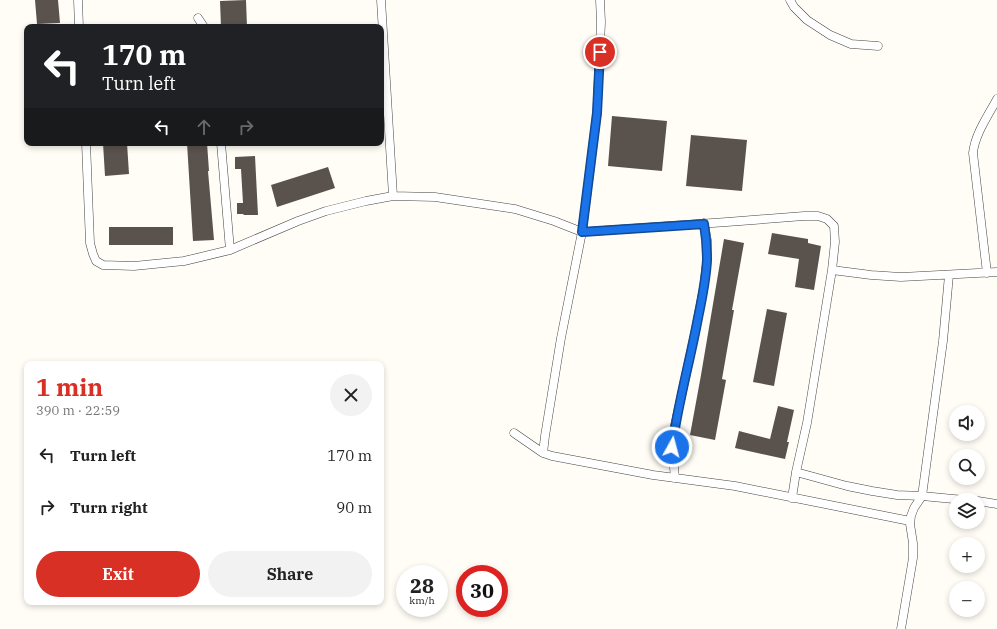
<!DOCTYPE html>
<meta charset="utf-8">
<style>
:root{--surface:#fff;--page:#f2f2f2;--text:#222;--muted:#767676;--accent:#d93025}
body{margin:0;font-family:"IBM Plex Serif",serif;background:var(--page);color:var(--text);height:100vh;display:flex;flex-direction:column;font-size:15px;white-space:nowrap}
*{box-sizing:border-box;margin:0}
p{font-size:13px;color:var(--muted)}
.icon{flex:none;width:22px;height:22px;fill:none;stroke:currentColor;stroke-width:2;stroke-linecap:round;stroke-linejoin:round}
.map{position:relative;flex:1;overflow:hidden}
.panel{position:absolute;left:24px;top:361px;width:360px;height:244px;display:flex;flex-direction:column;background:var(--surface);border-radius:8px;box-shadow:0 2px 6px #0003}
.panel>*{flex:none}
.guide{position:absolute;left:24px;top:24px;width:360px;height:122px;border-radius:8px;box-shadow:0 2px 6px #0003;background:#202124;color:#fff;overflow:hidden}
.tools{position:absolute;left:949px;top:405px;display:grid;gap:8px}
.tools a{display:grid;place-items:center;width:36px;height:36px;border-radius:50%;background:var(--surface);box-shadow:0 2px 6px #0003;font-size:20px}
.speed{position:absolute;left:396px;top:565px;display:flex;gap:8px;font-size:20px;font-weight:700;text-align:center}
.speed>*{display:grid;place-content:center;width:52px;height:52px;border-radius:50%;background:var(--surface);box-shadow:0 2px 6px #0003;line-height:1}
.speed small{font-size:10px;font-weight:400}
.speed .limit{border:6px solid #d22;background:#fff;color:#111}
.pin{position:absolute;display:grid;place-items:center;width:34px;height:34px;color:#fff;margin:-17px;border:2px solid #fff;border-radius:50%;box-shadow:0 1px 4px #0007}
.me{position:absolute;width:44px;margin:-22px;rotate:7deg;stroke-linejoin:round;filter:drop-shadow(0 0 3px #0008)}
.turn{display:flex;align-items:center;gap:14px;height:84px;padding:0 12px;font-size:18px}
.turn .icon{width:52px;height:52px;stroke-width:2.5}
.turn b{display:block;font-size:28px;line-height:34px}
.lanes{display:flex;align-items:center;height:38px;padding:0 12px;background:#0003;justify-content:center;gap:20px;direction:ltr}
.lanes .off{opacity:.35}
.round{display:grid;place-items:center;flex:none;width:42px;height:42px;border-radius:21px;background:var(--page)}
.headline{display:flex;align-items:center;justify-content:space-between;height:68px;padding:0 12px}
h1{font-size:24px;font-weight:700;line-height:30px;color:var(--accent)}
.action{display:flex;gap:8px;margin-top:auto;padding:8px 12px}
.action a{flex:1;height:46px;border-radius:24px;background:var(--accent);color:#fff;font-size:16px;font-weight:700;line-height:46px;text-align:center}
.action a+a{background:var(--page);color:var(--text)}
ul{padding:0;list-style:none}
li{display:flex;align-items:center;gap:12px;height:52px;padding:0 12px}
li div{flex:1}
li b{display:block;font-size:15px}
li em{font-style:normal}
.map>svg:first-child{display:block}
.building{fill:#5a524d}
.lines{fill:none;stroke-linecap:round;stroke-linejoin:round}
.minor-casing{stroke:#444;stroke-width:9}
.minor{stroke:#fff;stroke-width:8}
.route-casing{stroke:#114b97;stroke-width:10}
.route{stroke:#1a73e8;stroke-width:7}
</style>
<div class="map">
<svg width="997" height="629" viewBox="0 0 997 629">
<rect width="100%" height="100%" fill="#fffdf5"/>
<path class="building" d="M35,0h23l2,23 -23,1z
M246,0l1,27h-26l-1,-26z
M612,116l55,5 -5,50 -54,-5z
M691,135l56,5 -5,51 -56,-5z
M103,143h24l2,31 -24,2z
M187,143h20l2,28h-1l6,69 -21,1z
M255,156l3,59h-14l-1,-1h-6v-11h6l-2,-34h-6v-12z
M328,167l7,21 -58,19 -6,-22z
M109,227h64v18h-64z
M772,233l36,6v4l13,3 -7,44 -19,-3 4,-28 -31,-5z
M724,239l20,4 -12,67h2l-12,69 4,1 -11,60 -25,-5 11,-60z
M767,309l20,4 -13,73 -21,-4z
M778,406l16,4 -7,32h2l-4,17 -50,-11 4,-17 31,8z"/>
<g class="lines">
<g class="minor-casing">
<path id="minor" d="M78,0l1,27
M381,0l12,196
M790,0l4,7 13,13 23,15 21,9 27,2
M198,18l6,9
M86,143l4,100 3,11 3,7 7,4 31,1 50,-5 46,-11 68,-29 28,-10 40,-10 27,-5 42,1 80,12 39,12 28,11 145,-10 77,-6h14l9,3 7,7 1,16 -3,28 -25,153 -11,49 -4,26
M221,143l9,107
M832,270l39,5 30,2 96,-5
M987,273l-14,-120c2,-19 15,-37 24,-54
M514,433l29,20 9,3 101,19 82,11 175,35
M543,453l2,-17 16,-98 21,-106 15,-119 4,-91 -1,-22
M796,472l51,14 25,5 25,4 25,1 42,4
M675,478l-3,-31 3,-22 20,-92 9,-47 3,-26v-20l-3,-17
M978,501l19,3
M901,629l12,-71v-15l-3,-19 1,-8 3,-8 8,-12 21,-155 6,-66"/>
</g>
<use href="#minor" class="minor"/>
</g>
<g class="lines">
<g class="route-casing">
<path id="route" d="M600,52l-3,61 -15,119 122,-8c2,12 3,24 3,36 -1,19 -5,39 -9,58 -8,43 -20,85 -26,129"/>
</g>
<use href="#route" class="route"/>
</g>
</svg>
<div class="tools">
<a><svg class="icon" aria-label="sound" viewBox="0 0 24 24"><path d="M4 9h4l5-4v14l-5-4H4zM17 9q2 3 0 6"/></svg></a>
<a><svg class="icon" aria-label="search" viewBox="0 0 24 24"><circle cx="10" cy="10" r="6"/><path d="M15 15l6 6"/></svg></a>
<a><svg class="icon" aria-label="layers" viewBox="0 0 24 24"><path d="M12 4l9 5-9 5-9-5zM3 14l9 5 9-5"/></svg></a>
<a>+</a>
<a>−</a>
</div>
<div class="speed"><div>28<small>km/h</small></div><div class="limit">30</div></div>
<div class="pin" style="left:600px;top:52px;background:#d93025"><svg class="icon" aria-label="arrive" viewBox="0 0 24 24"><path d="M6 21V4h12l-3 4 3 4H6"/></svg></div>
<svg class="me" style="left:672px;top:447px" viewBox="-20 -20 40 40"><circle r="17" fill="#1a73e8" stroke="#fff" stroke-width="3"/><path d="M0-11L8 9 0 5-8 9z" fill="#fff"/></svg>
<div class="guide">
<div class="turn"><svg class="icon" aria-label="left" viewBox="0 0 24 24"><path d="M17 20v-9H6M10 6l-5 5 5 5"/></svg><div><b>170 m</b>Turn left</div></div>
<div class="lanes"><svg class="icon" aria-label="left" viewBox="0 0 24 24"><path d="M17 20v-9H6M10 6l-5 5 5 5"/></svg><svg class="icon off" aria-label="ahead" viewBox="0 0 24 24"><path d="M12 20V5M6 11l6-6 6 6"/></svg><svg class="icon off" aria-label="right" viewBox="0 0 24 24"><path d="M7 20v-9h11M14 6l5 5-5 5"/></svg></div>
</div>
<section class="panel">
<div class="headline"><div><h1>1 min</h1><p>390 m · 22:59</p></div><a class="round"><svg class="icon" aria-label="close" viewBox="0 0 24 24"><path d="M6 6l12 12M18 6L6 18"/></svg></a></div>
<ul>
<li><svg class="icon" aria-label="left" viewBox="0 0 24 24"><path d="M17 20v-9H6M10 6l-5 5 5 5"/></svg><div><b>Turn left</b></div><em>170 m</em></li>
<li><svg class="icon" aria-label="right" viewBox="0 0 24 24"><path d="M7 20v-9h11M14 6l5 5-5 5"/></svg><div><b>Turn right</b></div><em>90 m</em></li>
</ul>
<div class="action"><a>Exit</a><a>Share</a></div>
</section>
</div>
